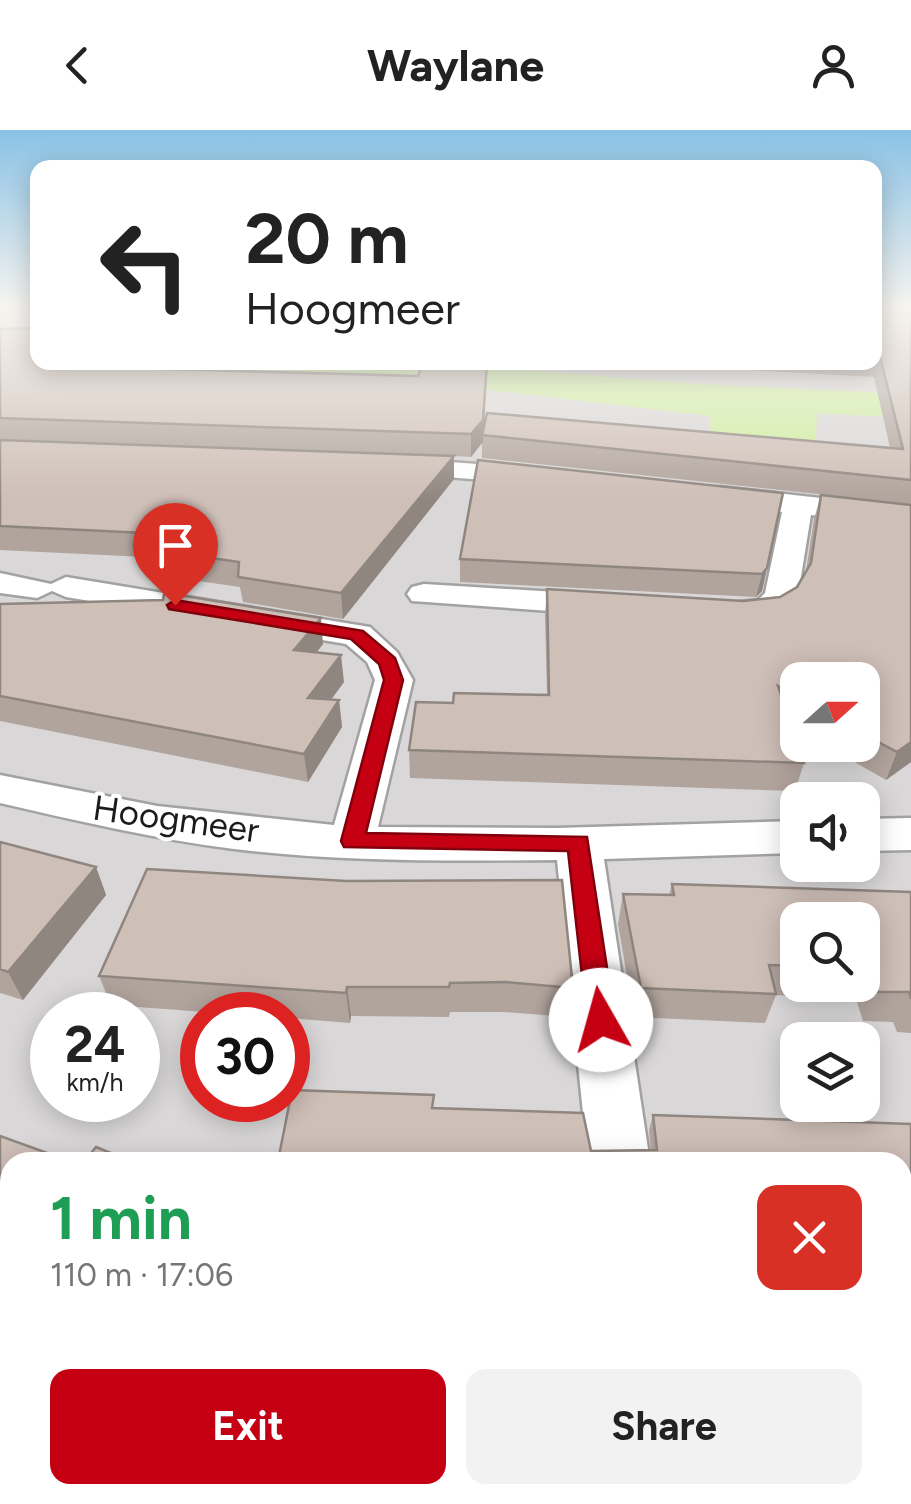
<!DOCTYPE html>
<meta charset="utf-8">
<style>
:root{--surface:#fff;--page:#f2f2f2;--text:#222;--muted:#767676;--accent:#c50013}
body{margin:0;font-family:Figtree,sans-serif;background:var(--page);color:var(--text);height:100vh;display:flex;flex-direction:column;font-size:38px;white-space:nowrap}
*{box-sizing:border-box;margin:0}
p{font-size:32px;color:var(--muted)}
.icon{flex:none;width:55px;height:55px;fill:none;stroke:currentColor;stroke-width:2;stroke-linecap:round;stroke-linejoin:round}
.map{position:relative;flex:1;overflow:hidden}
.details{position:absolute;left:0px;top:1022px;width:912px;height:352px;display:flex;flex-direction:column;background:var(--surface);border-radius:30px 30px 0 0;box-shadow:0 5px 25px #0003}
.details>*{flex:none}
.guide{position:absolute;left:30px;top:30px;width:852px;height:210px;border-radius:20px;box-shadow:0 5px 25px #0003;background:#fff;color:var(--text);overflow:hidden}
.needle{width:65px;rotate:69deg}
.fabs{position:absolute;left:780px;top:532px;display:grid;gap:20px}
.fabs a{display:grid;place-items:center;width:100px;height:100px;border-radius:20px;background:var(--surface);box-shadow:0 5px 25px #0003;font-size:50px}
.speed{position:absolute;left:30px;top:862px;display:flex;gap:20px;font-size:50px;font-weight:700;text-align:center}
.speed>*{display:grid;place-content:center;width:130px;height:130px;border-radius:50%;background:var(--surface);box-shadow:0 5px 25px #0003;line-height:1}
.speed small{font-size:25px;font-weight:400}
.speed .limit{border:15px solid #d22;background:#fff;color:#111}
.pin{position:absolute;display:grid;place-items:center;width:85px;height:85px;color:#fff;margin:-102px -42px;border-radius:50% 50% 50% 0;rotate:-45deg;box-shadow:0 0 10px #0007}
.pin .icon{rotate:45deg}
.me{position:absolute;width:110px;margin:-55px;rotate:353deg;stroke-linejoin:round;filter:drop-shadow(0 0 8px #0008)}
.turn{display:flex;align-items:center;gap:35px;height:210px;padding:0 50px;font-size:45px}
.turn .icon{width:130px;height:130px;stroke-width:2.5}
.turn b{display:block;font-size:70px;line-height:85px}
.round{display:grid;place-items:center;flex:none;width:105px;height:105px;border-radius:20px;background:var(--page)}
.summary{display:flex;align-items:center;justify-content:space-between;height:170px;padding:0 50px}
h1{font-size:60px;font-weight:700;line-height:75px;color:#1e9e55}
.primary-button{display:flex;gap:20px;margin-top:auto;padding:20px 50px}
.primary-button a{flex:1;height:115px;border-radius:20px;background:var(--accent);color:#fff;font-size:40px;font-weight:700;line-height:115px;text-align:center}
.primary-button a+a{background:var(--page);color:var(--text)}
header{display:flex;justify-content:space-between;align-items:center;height:130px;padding:0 50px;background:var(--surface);font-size:45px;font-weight:700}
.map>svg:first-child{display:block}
.residential{fill:#d9d7d7;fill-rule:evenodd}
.grass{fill:#cdee9e}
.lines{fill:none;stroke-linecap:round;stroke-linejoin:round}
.minor-casing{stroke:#a2a2a2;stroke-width:5}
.minor{fill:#fff;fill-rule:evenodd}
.wall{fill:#b1a49d;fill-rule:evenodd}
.shaded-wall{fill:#908680}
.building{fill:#cebfb7;stroke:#908680;stroke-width:2.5}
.route{fill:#c50013;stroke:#80000c;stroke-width:2.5}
.labels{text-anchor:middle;stroke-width:8;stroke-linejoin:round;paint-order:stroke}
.street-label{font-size:35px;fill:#1b1b1b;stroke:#fff}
</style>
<header><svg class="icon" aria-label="back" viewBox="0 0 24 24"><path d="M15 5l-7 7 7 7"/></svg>Waylane<svg class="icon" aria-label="person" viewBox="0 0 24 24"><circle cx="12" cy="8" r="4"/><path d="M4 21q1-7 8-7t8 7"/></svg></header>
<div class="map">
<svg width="911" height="1374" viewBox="0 0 911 1374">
<rect width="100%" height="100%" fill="#eee7de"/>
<path class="residential" d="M0,177h37l1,55h837v-55h36v1197h-911zM798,550h64v65h-64zM798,670h64v65h-64zM798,790h64v65h-64zM52,885h86v85h-86zM202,885h86v85h-86zM798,910h64v65h-64zM10,1032h892v333h-892z"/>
<path class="grass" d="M80,233h359l-26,29 -343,-14z
M447,234l252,20 212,10 -5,24 -89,-5 -1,28 -107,-10 2,-15 -256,-30z"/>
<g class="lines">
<g class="minor-casing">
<path id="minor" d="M392,328l145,10 14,8 -14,8 -155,-12 -4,-6 4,-6z
M720,357l191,21v18l-100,-11 -13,80 -18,22 -66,2 -5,-7 5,-7 44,-5 7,-7 17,-81 -72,-10 -4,-6z
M0,443l51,11 15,-7 304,50 27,25 16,28 -35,147 179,1 241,-7v32l-194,6 46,303h-62l-31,-302c-108,1 -216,2 -323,-11 -79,-10 -156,-28 -234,-46v-28l157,31 177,19 41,-145 -8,-18 -21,-18 -280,-47 -14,-6 -15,7 -37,-5z
M424,454l183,11 12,3 5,7 -5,7 -12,3 -195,-14 -5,-7 5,-7z
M911,688v32l-49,1v-32z
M0,1095l10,4v69l-10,-4z
M902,1117l9,1v68l-9,-1z"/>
</g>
<use href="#minor" class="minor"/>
</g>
<path class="wall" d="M875,177l36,9v188l-429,-46v-16l-11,15 -17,-1v23l-111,140 -100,-17 -3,-15 -70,-10 -4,-19 -166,-8v-110l330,12 -330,-13v-110l38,33h86l-7,6 301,8 5,-14h65l-5,68 407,18 -16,-71 -271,-15h272z
M899,177h12v8z
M821,365l90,267 -25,18 -61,-35h37v-65h-64v49l-6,-3 12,37 -9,28 -385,-13 -1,-28 44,-47 94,-8 -2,-80 2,-26 196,12 37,-4 17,-10 9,-16 8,-52z
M460,429l307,9 -5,23 -6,6 -296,-15z
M0,474l323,40 -6,8 27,30 -13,17 8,1 3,27 -34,55 -308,-61z
M0,712l96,25 10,28 -83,105 -23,-7z
M147,739l426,119 -4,29 -65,-5h-54l-1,5 -98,-1 -1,7 -62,-5v-3h-43l-134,-10 -12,-29z
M672,754l239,8v141l-14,-1 -4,-10 -30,-1 -7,-22 -80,-4 -11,28 -131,-6 -16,-93 5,-30 46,1zM798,790h64v65h-64z
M434,978l157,43 60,-1 -2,-20 4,-15 258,9v78h-9v-40h-624v-1z
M0,1006l10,26v33l-10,-4z"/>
<path class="shaded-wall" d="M92,232h32l-33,26 -5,-21z
M487,232l-4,80 -12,15v-23z
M454,326v23l-111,140 -2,-26z
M767,438l-5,23 -6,6 6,-23z
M321,488l2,26 -25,32 -4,-26z
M341,525l3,27 -32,44 -4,-28z
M339,570l3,27 -34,55 -4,-28z
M911,612v20l-25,18 11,-28z
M96,737l10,28 -83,105 -15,-28z
M347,857l4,29 -1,7 -4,-30z
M13,1365h21l-7,9h-4z"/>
<path class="building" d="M875,177h20l16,9v164l-429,-45 5,-22 416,36 -23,-92 -5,-1z
M38,198v34h54l-6,5 332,9 5,-14h64l-4,58 -12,14 -471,-16v-89z
M0,310l454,16 -113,137 -103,-16 1,-15 -75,-11 1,-17 -165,-8z
M478,330l305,33 -16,75 -5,6 -302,-15z
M821,365l90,10v237l-14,10 -35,-19v-53h-64v17l-20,-11 26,77 -395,-13 7,-48 37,1 1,-10 95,2 -2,-106 196,12 37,-4 17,-10 14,-24z
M164,464h8l149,24 -27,32 47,5 -33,43 31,2 -35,54 -304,-58v-92l163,-4z
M0,712l96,25 -88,105 -8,-3z
M147,739l199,12 216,-1 11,108 -67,-6 -56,1 -1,4h-102l-1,6 -247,-17z
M672,754l239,8v107l-2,-7h-31l-8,-23h-8v-49h-64v46l-29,-1 7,29 -135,-6 -18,-94 51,1z
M292,960l142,5 -2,13 151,5 8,38 66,-1 -4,-35 258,9v63h-9v-25h-577l-47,-1z
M0,1006l72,26h-62v23l-10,-4z
M96,1017l37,15h-49z
M0,1222l10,4 -1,135 1,4h3l10,9h-23z
M417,1365h58l20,9h-81z"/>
<linearGradient id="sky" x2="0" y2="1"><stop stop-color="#89c2e5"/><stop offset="0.48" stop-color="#f7f4f0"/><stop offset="1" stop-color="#f7f4f0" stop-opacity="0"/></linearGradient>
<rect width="911" height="370" fill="url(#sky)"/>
<path class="route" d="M175,470l188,31 32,27 8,22 -37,153 221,4 28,183 -4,9h-20l-4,-9 -19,-169 -224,-4 -3,-6 43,-161 -5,-16 -28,-25 -182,-30 -2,-4z"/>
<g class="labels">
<g class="street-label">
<text transform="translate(176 689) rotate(8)" y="12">Hoogmeer</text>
</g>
</g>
</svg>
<div class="fabs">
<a><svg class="needle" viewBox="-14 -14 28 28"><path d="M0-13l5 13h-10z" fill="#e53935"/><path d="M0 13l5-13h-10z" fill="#767676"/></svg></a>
<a><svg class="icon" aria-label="sound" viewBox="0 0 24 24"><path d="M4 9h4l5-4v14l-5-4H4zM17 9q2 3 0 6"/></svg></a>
<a><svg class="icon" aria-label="search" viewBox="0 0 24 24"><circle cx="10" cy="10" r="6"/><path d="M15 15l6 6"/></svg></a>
<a><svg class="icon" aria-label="layers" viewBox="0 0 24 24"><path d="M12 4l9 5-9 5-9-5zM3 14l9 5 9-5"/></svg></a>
</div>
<div class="speed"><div>24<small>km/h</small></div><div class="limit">30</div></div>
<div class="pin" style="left:175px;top:475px;background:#d93025"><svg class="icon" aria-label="arrive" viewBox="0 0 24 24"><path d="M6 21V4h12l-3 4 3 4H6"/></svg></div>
<svg class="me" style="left:601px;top:890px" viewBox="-20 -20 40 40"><circle r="19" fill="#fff"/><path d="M0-13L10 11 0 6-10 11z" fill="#c50013"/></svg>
<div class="guide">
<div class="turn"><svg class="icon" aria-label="left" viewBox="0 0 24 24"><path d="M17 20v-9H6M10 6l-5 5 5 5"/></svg><div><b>20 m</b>Hoogmeer</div></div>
</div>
<section class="details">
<div class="summary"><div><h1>1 min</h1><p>110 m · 17:06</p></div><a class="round" style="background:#d93025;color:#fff"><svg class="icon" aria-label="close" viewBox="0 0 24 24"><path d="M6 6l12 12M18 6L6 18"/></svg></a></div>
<div class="primary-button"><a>Exit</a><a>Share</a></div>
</section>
</div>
